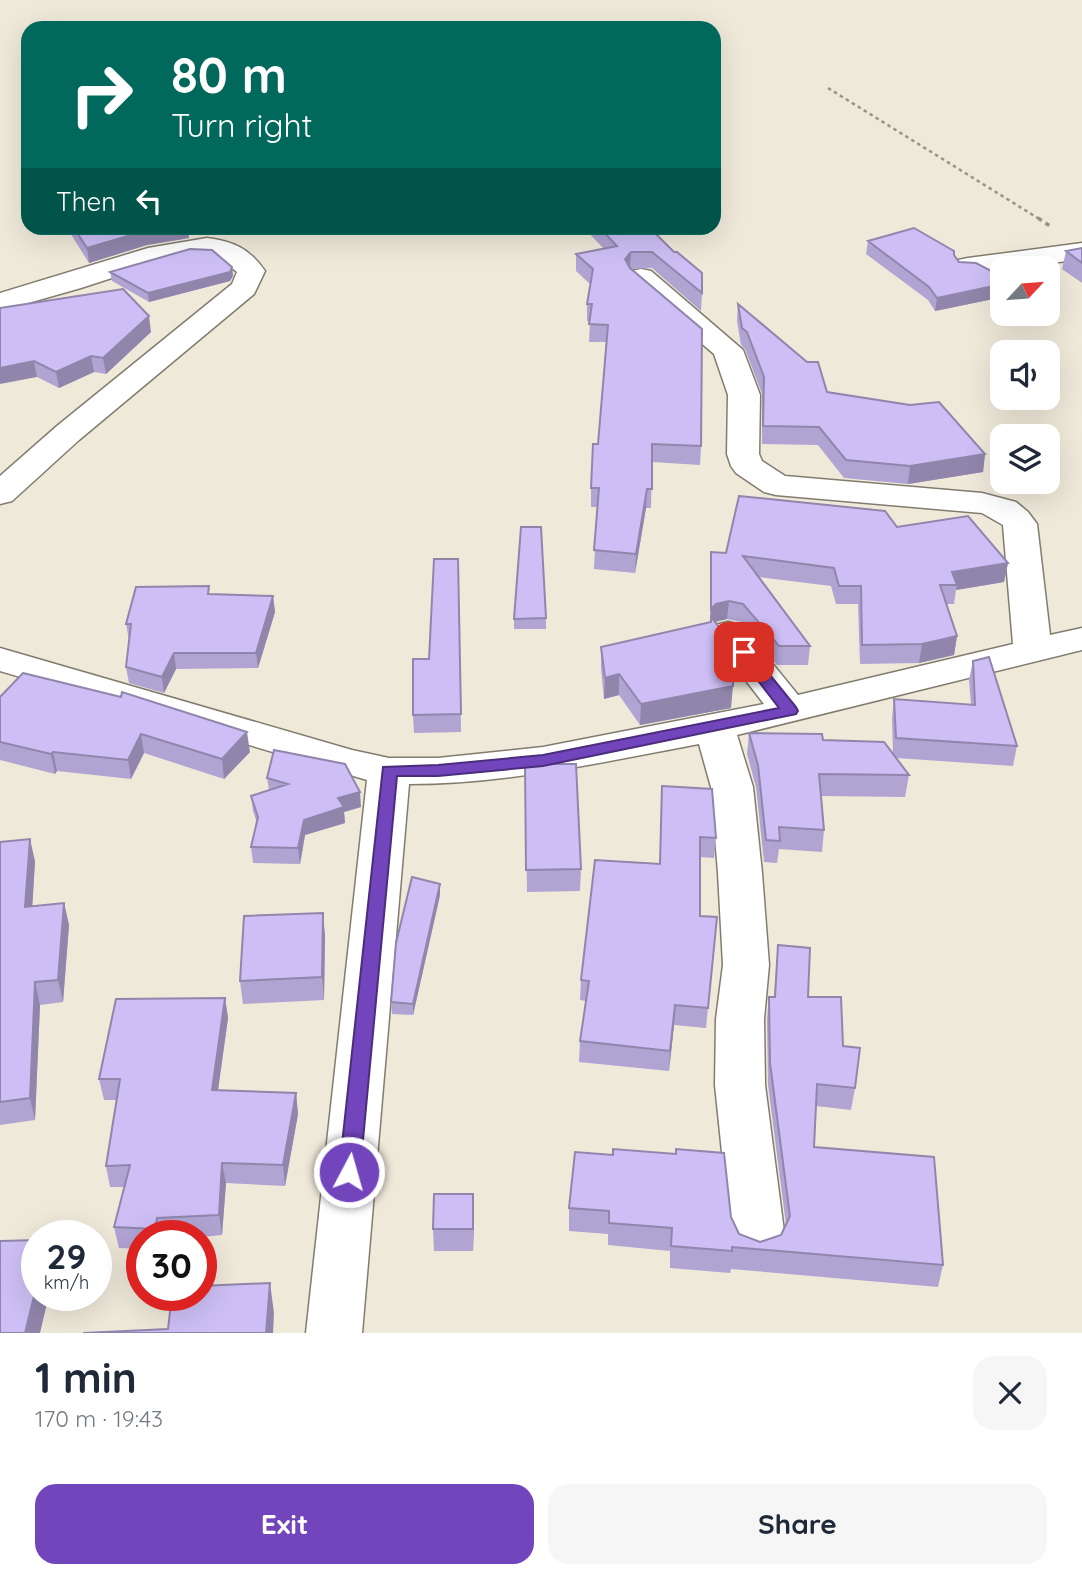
<!DOCTYPE html>
<meta charset="utf-8">
<style>
:root{--surface:#fff;--page:#f6f6f7;--text:#1f2937;--muted:#747a83;--accent:#7245bd}
body{margin:0;font-family:Quicksand,sans-serif;background:var(--page);color:var(--text);height:100vh;display:flex;flex-direction:column;font-size:26px;white-space:nowrap}
*{box-sizing:border-box;margin:0}
p{font-size:23px;color:var(--muted)}
.icon{flex:none;width:38px;height:38px;fill:none;stroke:currentColor;stroke-width:2;stroke-linecap:round;stroke-linejoin:round}
.map{position:relative;height:1333px;overflow:hidden}
.panel{display:flex;flex-direction:column;background:var(--surface);flex:1}
.panel>*{flex:none}
.banner{position:absolute;left:21px;top:21px;width:700px;height:214px;border-radius:21px;box-shadow:0 7px 28px #0002;background:#00695c;color:#fff;overflow:hidden}
.needle{width:46px;rotate:64deg}
.tools{position:absolute;left:990px;top:256px;display:grid;gap:14px}
.tools a{display:grid;place-items:center;width:70px;height:70px;border-radius:14px;background:var(--surface);box-shadow:0 7px 28px #0002;font-size:35px}
.speed{position:absolute;left:21px;top:1220px;display:flex;gap:14px;font-size:35px;font-weight:700;text-align:center}
.speed>*{display:grid;place-content:center;width:91px;height:91px;border-radius:50%;background:var(--surface);box-shadow:0 7px 28px #0002;line-height:1}
.speed small{font-size:18px;font-weight:400}
.speed .limit{border:10px solid #d22;background:#fff;color:#111}
.pin{position:absolute;display:grid;place-items:center;width:60px;height:60px;color:#fff;margin:-30px;border-radius:14px;box-shadow:0 4px 10px #0006}
.me{position:absolute;width:77px;margin:-38px;rotate:6deg;stroke-linejoin:round;filter:drop-shadow(0 0 5px #0008)}
.turn{display:flex;align-items:center;gap:24px;height:147px;padding:0 35px;font-size:32px}
.turn .icon{width:91px;height:91px;stroke-width:2.5}
.turn b{display:block;font-size:49px;line-height:60px}
.then{display:flex;align-items:center;height:66px;padding:0 35px;background:#0003;gap:14px;font-size:26px}
.round{display:grid;place-items:center;flex:none;width:74px;height:74px;border-radius:21px;background:var(--page)}
.headline{display:flex;align-items:center;justify-content:space-between;height:119px;padding:0 35px}
h1{font-size:42px;font-weight:700;line-height:52px}
.action{display:flex;gap:14px;margin-top:auto;padding:14px 35px}
.action a{flex:1;height:80px;border-radius:21px;background:var(--accent);color:#fff;font-size:28px;font-weight:700;line-height:80px;text-align:center}
.action a+a{background:var(--page);color:var(--text)}
.map>svg:first-child{display:block}
.lines{fill:none;stroke-linecap:round;stroke-linejoin:round}
.minor-casing{stroke:#827c6f;stroke-width:3}
.path-far1{stroke:#989489;stroke-width:2.5;stroke-dasharray:3.5 3.5;stroke-linecap:butt}
.path{stroke:#989489;stroke-width:3.5;stroke-dasharray:4.5 4.5;stroke-linecap:butt}
.minor{fill:#fff;fill-rule:evenodd}
.wall{fill:#b0a4d3}
.shaded-wall{fill:#9086ac}
.building{fill:#cdbff5;stroke:#9086ac;stroke-width:2}
.route{fill:#7245bd;stroke:#4a2d7b;stroke-width:2}
</style>
<div class="map">
<svg width="1082" height="1333" viewBox="0 0 1082 1333">
<rect width="100%" height="100%" fill="#efe9da"/>
<g class="lines">
<g class="minor-casing">
<path id="minor" d="M207,238c26,3 43,11 58,33l-11,23 -175,146 -67,61 -12,3v-28l57,-50 175,-142 5,-12 -20,-16 -26,-1 -24,5 -86,28 -81,23v-18l148,-45z
M1082,243v16l-114,15 -10,-2 -4,-6 4,-6 10,-2z
M641,269l10,2 92,79 17,45 -1,59 3,7 23,15 197,17 34,9 12,10 9,12 13,111 32,-7v22l-345,85 16,52 9,86 7,92 -5,54 1,66 20,154 -8,16 -19,7 -19,-7 -8,-16 -16,-154 1,-66 7,-54 -5,-92 -7,-86 -12,-43c-96,18 -192,40 -290,40l-47,549h-56l61,-553 -367,-109v-23l352,102 37,8h49l105,-11 221,-43 -55,-71 6,-8 13,-3 13,3 57,70 215,-51 -10,-119 -21,-12 -206,-18 -12,-3 -28,-19 -5,-7 -4,-12 1,-59 -14,-41 -83,-71 -4,-6 4,-6z"/>
</g>
<path class="path-far1" d="M828,88l213,132"/>
<path class="path" d="M1038,218l12,8"/>
<use href="#minor" class="minor"/>
</g>
<path class="wall" d="M67,228h121l1,10 -42,7 -58,18z
M584,228h66l52,65 -1,18 -49,-43 -22,1 71,177 -1,19 -48,-3 -1,46h-5l-11,65 -41,-4 3,-62h-6v-19l7,-44 8,-102h-17l1,-20 -3,-1v-17l3,-20 -14,-13v-17l28,-5z
M868,241l86,14 5,7 44,15v20l-68,14 -7,-11 -62,-46z
M1082,248v35l-20,-14 4,-18z
M232,267l1,9 -3,5 -81,21 -37,-21 -2,-9z
M738,304l89,88 158,62 -2,18 -75,12 -64,-6 -26,-33 -56,-1v-50l-17,-45 -4,-4 -4,-24z
M0,308l151,24 -45,42 -12,-2 -35,16 -22,-11z
M897,527l111,36 -4,19 -48,8 -2,14h-8l11,32 -3,19 -35,8 -59,1 -2,-60h-22l-5,-18 -72,-9 51,69 -2,19h-31l-35,-43 -15,-3 -12,3 16,86 -91,17 -21,-30 -15,4 -3,-31v-21l109,-24 1,-71 15,1z
M458,559l3,173 -47,1 -1,-18z
M210,594l63,2 2,16 -17,56 -82,1 -12,24 -35,-10 -3,-16 3,-27 -3,-16z
M546,618v11h-32v-10z
M973,661l44,85 -4,20 -117,-8 13,17 -4,22 -84,-1 3,34 -2,22 -43,-3 -2,14 -13,-1 -8,-75 -9,-33 2,-21 74,7 70,14 -1,-36 2,-19 77,6 -2,-25z
M0,697l250,55 -26,27 -80,-26 -13,26 -74,-8 -2,3 -55,-14z
M525,764l56,105 -1,22 -53,1z
M267,778l94,29 -17,5 1,11 -40,12 -5,29 -47,-1 -2,-16 6,-24 -4,-12 -2,-15 18,-6z
M662,786l54,52 -2,20 -14,-1v59l17,1 -11,111 -32,-3 -5,46 -90,-9 1,-21 6,-40 -6,-1 1,-20 79,-116z
M0,842l35,19 -3,45 32,-3 5,22 -6,77 -23,3 -5,115 -35,5z
M440,895l-27,120 -21,-1 -1,-12z
M325,935l-1,65 -81,4 -3,-23z
M778,945l30,52 35,49 12,42 -4,22 -35,-4 -2,41 129,118 -5,22 -207,-18 -1,4 -60,-5v-17l-62,-6v-11l-39,-3v-23l162,9 8,17 21,8 21,-7 5,-10 -18,-140 -1,-66 2,-22h5z
M225,998l3,20 -10,73 78,2 2,21 -13,72 -59,-3 -4,52 -21,2v-1h-59v13l-23,-1 -5,-21 11,-40h-15l-4,-21 11,-66h-13l-5,-21z
M474,1216l-1,35h-39l-1,-22z"/>
<path class="shaded-wall" d="M164,228h24l1,10 -42,7 -58,18 -2,-15 58,-17z
M631,252l-1,16 -5,-9z
M232,267l1,9 -3,5 -81,21 -1,-9z
M1003,284v13l-68,14 2,-13z
M149,316l2,16 -45,42 -3,-16z
M91,356l3,16 -35,16 -3,-16z
M34,361l3,16 -37,7v-16z
M985,454l-2,18 -75,12 2,-18z
M647,489l-1,19 -11,65 1,-19z
M1008,563l-4,19 -48,8 1,-5 -5,-13z
M273,596l2,16 -17,56 -2,-15z
M729,601l-2,18 -13,3 -4,6 1,-19 5,-5z
M957,636l-3,19 -35,8 3,-19z
M174,653l2,16 -12,24 -2,-16z
M619,674v21l-15,4 1,-21z
M733,686l-2,22 -91,17 1,-21z
M247,732l3,20 -26,27 -2,-20z
M141,734l3,19 -13,26 -3,-19z
M53,752l4,19 -2,3 -4,-20z
M360,792l1,15 -17,5 1,11 -40,12 -5,29 -2,-16 6,-28 34,-22z
M30,839l5,22 -4,68 -6,-22z
M440,884v11l-27,120v-11z
M64,903l5,22 -6,77 -5,-22z
M323,913l2,22 -1,65 -2,-23z
M35,982l5,23 -5,115 -5,-22z
M225,998l3,20 -13,93 -3,-21z
M675,1005l-1,20 -5,46 1,-20z
M296,1093l2,21 -13,72 -2,-21z
M222,1163l4,20 -4,52 -3,-20z
M473,1194l1,22 -1,35z
M157,1218l3,18h-4l-1,-7z
M270,1283l4,30 -1,20h-7z
M37,1284v11h12l-9,38h-15z"/>
<path class="building" d="M74,228h90l-19,3 -58,17z
M600,228h50l24,24h3l25,21v20l-50,-41h-21l-6,7 5,9 72,61 -1,117 -49,-2v45h-5l-11,65 -42,-4 5,-62h-8l2,-44h5l10,-119 -19,-1 3,-20h-5l6,-35 -17,-15 41,-8z
M914,228l40,23v4l5,7 17,1 27,14v7l-66,14 -8,-11 -61,-46z
M1082,248v15l-16,-12z
M190,249l22,1 20,17 -2,5 -82,21 -38,-21z
M123,289l26,27 -46,42 -12,-2 -35,16 -22,-11 -34,7v-60z
M738,304l69,58h11l9,30 83,13 29,-3 46,52 -75,12 -64,-6 -27,-33 -56,-1 1,-49 -17,-45 -5,-4z
M739,496l146,15 12,16 71,-11 40,47 -56,9 5,13h-17l17,51 -35,8 -60,1 -1,-59h-22l-5,-18 -91,-12 67,90h-31l-36,-42 -14,-3 -13,3 -5,5v-57l15,1z
M521,527h20l5,91 -32,1z
M434,559h24l3,155 -48,1v-56h16z
M209,586l-1,8 65,2 -17,57h-82l-12,24 -36,-10 5,-43h-5l10,-37z
M711,617l23,29 -1,40 -92,18 -22,-30 -14,4 -4,-31 110,-25z
M989,657l28,89 -121,-8 -2,-39 81,6 -2,-44z
M23,673l98,24 1,-5 125,40 -25,27 -81,-25 -13,26 -75,-8 -2,2 -51,-12v-45z
M749,733l73,1 1,6 61,2 25,33 -90,-1 5,56 -45,-3 1,14 -14,-1 -8,-75z
M274,750l71,14 15,28 -22,6 6,9 -40,13 -6,28 -47,-1 7,-30 -7,-21 37,-12 -21,-6z
M525,764h51l5,105 -55,1z
M662,786l50,3 4,49 -16,-1v79l17,1 -9,91 -33,-3 -5,46 -90,-10 9,-60 -8,-1 14,-120 65,4z
M30,839l-5,68 39,-4 -6,77 -23,2 -5,116 -30,4v-260z
M412,877l28,7 -27,120 -22,-2 5,-59z
M323,913l-1,64 -82,4 4,-65z
M778,945l32,3 -2,49h33l2,49 17,2 -5,40 -38,-4 -3,63 120,10 9,108 -211,-18v4l-61,-5 1,-18 -63,-5v-12l-40,-3 6,-56 38,3v-6l63,5v-5l48,4 7,64 8,17 21,8 21,-7 9,-19 -20,-153 -1,-66h6z
M225,998l-13,92 84,3 -13,72 -61,-2 -3,52 -62,3 -2,11 -41,-2 16,-62 -24,1 14,-87h-21l17,-80z
M434,1194h39v35h-40z
M37,1240v44l-12,49h-25v-92z
M270,1283l-4,50h-183l85,-4 4,-34h29v-9z"/>
<path class="route" d="M744,648l5,1 47,58 2,4 -2,3 -253,52 -105,10h-41l-37,396 -3,7 -8,2 -7,-2 -3,-7 44,-405 55,-2 105,-10 236,-47 -43,-56z"/>
</svg>
<div class="tools">
<a><svg class="needle" viewBox="-14 -14 28 28"><path d="M0-13l5 13h-10z" fill="#e53935"/><path d="M0 13l5-13h-10z" fill="#747a83"/></svg></a>
<a><svg class="icon" aria-label="sound" viewBox="0 0 24 24"><path d="M4 9h4l5-4v14l-5-4H4zM17 9q2 3 0 6"/></svg></a>
<a><svg class="icon" aria-label="layers" viewBox="0 0 24 24"><path d="M12 4l9 5-9 5-9-5zM3 14l9 5 9-5"/></svg></a>
</div>
<div class="speed"><div>29<small>km/h</small></div><div class="limit">30</div></div>
<div class="pin" style="left:744px;top:652px;background:#d93025"><svg class="icon" aria-label="arrive" viewBox="0 0 24 24"><path d="M6 21V4h12l-3 4 3 4H6"/></svg></div>
<svg class="me" style="left:349px;top:1172px" viewBox="-20 -20 40 40"><circle r="17" fill="#7245bd" stroke="#fff" stroke-width="3"/><path d="M0-11L8 9 0 5-8 9z" fill="#fff"/></svg>
<div class="banner">
<div class="turn"><svg class="icon" aria-label="right" viewBox="0 0 24 24"><path d="M7 20v-9h11M14 6l5 5-5 5"/></svg><div><b>80 m</b>Turn right</div></div>
<div class="then">Then<svg class="icon" aria-label="left" viewBox="0 0 24 24"><path d="M17 20v-9H6M10 6l-5 5 5 5"/></svg></div>
</div>
</div>
<section class="panel">
<div class="headline"><div><h1>1 min</h1><p>170 m · 19:43</p></div><a class="round"><svg class="icon" aria-label="close" viewBox="0 0 24 24"><path d="M6 6l12 12M18 6L6 18"/></svg></a></div>
<div class="action"><a>Exit</a><a>Share</a></div>
</section>
